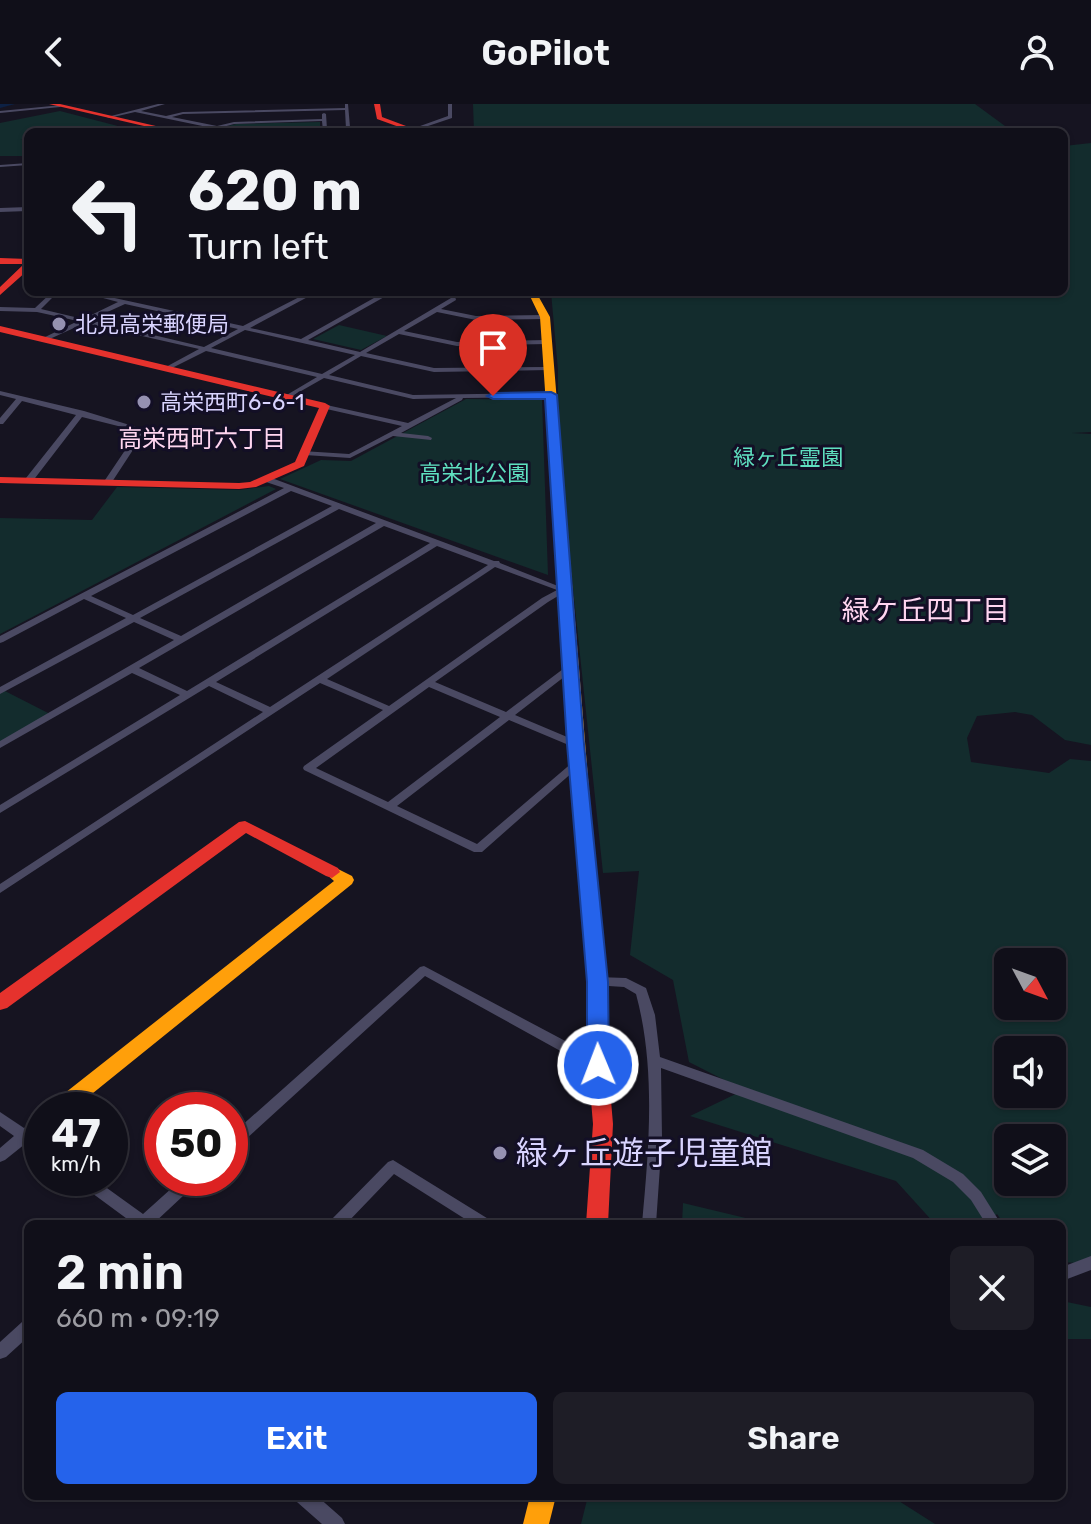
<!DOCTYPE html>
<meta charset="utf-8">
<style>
:root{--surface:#100f19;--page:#1e1d26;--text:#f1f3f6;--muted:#9c9ca2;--line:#302f38;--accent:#2563eb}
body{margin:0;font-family:Rubik,"Noto Sans JP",sans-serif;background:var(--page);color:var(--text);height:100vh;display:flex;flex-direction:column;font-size:30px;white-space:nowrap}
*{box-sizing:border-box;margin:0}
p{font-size:26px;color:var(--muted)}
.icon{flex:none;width:44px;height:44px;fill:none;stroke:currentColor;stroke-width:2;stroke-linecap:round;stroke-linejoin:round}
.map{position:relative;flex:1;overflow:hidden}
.sheet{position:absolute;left:24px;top:1116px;width:1042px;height:280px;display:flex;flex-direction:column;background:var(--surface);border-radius:12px;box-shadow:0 2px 6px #0004,0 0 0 2px var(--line)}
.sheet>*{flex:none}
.guide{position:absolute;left:24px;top:24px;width:1044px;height:168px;border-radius:12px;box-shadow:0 2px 6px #0004,0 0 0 2px var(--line);background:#100f19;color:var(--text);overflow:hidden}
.needle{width:52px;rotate:131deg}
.fabs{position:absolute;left:994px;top:844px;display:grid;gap:16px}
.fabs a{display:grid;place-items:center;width:72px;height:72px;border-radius:12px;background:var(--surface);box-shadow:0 2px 6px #0004,0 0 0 2px var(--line);font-size:40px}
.speed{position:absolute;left:24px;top:988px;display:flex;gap:16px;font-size:40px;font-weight:700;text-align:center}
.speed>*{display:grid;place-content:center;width:104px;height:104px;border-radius:50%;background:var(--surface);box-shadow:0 2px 6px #0004,0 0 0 2px var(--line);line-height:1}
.speed small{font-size:20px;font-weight:400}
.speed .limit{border:12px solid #d22;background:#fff;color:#111}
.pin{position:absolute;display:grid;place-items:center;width:68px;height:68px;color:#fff;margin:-82px -34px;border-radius:50% 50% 50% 0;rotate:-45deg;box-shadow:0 0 8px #0007}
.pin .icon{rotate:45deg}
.me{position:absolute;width:88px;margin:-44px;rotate:359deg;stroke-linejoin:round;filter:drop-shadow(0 0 6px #0008)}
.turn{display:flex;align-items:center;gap:28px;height:168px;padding:0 32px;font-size:36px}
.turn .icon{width:104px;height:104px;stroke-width:2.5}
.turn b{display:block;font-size:56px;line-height:68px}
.round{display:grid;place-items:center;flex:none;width:84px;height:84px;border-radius:12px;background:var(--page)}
.summary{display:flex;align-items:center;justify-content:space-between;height:136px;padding:0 32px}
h1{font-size:48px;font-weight:600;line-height:60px}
.cta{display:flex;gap:16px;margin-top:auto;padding:16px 32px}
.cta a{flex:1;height:92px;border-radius:12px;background:var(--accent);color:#fff;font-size:32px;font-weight:600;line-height:92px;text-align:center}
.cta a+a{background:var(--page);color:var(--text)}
header{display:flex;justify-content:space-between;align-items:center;height:104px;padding:0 32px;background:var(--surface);font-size:36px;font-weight:600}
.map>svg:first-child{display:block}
.green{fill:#132c2d;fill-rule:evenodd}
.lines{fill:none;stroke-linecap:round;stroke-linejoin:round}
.river{fill:#0d2144;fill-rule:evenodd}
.street{fill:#4a4962;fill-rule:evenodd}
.slow{fill:#ff9f0a;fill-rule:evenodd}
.jam{fill:#e5322d;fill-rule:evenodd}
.route{fill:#2563eb;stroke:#184099;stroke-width:2}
.poi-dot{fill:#9591b1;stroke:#130f26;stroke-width:3}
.labels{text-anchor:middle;stroke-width:6;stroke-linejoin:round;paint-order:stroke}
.far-poi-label{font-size:22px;fill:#d9d4ff;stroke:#130f26;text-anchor:start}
.far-park-label{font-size:22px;fill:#5fe0c0;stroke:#130f26}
.far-neighbourhood-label{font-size:24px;fill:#ffd6f0;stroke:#130f26}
.neighbourhood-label{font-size:28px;fill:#ffd6f0;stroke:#130f26}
.near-poi-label{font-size:32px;fill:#d9d4ff;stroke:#130f26;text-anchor:start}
</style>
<header><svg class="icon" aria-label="back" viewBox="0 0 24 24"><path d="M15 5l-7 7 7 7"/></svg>GoPilot<svg class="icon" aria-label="person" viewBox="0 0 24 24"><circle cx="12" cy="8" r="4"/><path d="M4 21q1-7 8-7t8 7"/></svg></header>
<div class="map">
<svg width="1091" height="1420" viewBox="0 0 1091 1420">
<rect width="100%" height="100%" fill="#161421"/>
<path class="green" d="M473,0h502l30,22 17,6h-548z
M60,7l77,20 -109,1v7l-8,1h8v20l-4,-4h-24v-33z
M320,18v9l4,1h-78l-23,-5 13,-3z
M1091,39v289l-19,1 19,1v311l-26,-5 -33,-25 -17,-3 -38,4 -10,22 4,24 78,11 21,-14 21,2v503l-29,-2v-38h-58l-7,-10 -13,10h-49l-39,-43 -206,-65 54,-26 -55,-28 -16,-82 -43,-25 9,-84 -36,2 -45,-427v-76l-7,-78h513v-146zM1008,858h44v44h-44zM1008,946h44v44h-44zM1008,1034h44v44h-44z
M339,221l48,11 -26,14 -48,-11z
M466,295l76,1 6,175 -268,-96 41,-19 30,1z
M269,382l7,3 -276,145v-116l92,2 25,-33 123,3z
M3,586l49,25 -52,30v-54z
M683,1099l75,18v3h-76z
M1062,1197l29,6v32h-23l-6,-3z
M588,1392h303l44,28h-354z"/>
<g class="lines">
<path class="river" d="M0,0h15l-15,4z"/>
<path class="street" d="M158,0h7l-24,7 25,5 17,-4 162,-4v-4h3l2,23 20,5 -24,-3 -1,-19 -162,4 -11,3 45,9 17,-4 88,-3v-5l2,-1 2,1 1,15 6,3 -10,-1 -1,-10 -88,3 -11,3 18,5 -24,-3 -18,3 13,-4 -77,-16 -26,6 -2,-1z
M448,0h4v14l-39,13 -4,-1 39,-14z
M62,1l-2,2 -60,6v-2z
M28,59v2l-28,2v-2z
M28,103v4l-28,1v-4z
M52,188h6l-17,17 42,10 35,-17 -15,-4 5,-6h6l-4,5 133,29 66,-34h8l-67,36 51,11 80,-45 -1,-2h6v4l-78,44 52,12 91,-54 -3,-6h6l2,8 -15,9 35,7 69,-1 3,2 -3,2 -69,1 -39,-8 -33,19 53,11 90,-2 3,2 -3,2 -90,2 -58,-12 -33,19 68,15 113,-1 2,1v2l-115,2 -73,-16 -32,19 84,20 138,-2 4,2 -4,2 -88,1 -1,2 -61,33 27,3 4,2 -1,2 -38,-4 -43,22 -45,-3h-3v-4l47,3 53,-28 -80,-18v-4l86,19 48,-25 -43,1 -89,-21 -37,21 -2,-1v-2l32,-19 -111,-26 -40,20 -2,-1v-2l35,-19 -114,-26 -42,19 -2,-1v-2l37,-18 -41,-9 -37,-1v-4l35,1zM125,200l113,25 -34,18 -114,-27zM245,226l110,25 -33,19 -111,-26z
M0,287l84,20 62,19 -36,55h-3l-4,-2 35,-52 -56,-14 -50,65h-6v-4l50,-63 -54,-14 -19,23h-3v-6l16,-19 -16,-4z
M263,373h6l225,84h5l1,2 68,27 -20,12 -113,80 71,30 61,-46h6l2,2 -2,2 -58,45 64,27 1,2 -1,2h-8l-62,-26 -112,86 80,38 96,-82h8l1,2 -100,88h-8l-170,-82 -1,-2 1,-2 79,-56 -63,-27 -320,210v-9l263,-172 -54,-26 -209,127v-8l180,-110 -48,-22 -132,75v-7l174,-101 -40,-18 -134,72v-7l126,-69 -42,-19 -81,43 -3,1v-7l284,-148 -21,-7zM291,387l41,15 -199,109 -42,-19zM339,405l37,14 -195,113 -41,-18zM384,422l46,17 -243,148 -48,-23zM437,442l51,19 -218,142 -54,-25zM495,463l62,23 -15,8 -153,108 -62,-27zM429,583l71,30 -112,85 -72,-34z
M424,862l179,95 2,4 -2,4 -5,1 -5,-1 -168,-93 -190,173 -5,2v-15l190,-169z
M597,873l29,1 20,10 9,27 5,42 263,93 40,24 18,18 20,32h-15l-15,-24 -18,-18 -40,-24 -252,-90 1,70 -6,86h-14c7,-76 14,-156 -6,-230l-12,-7 -31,-2 -2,-3 2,-3z
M0,1008l24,16 13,-10 5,-2v14l-7,6 7,5v14l-17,-11 -20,16 -5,2v-14l14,-12 -14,-10z
M393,1056l97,60 2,4h-19l-79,-50 -48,50h-17l2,-4 57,-58z
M75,1074h18l50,36 40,-36h17l-2,4 -45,42h-19l-57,-42z
M1091,1152v14l-29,11v-14z
M28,1216v17l-22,20 -6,2v-17l22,-20z
M294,1392h23l25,22 3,6h-23l-25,-22z"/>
<path class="slow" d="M528,188h8l14,25 47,570 -9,6 -9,-6 -39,-570z
M332,762l20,10 2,4 -2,4 -280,226h-24l3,-6 283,-223 -10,-9z
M530,1392h26l-7,28h-26z"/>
<path class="jam" d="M49,0h11l122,28h-12z
M374,0h6l2,13 40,15h-9l-36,-13z
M0,154l28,1v11l-28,25v-8l24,-23h-24z
M0,222l325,77 5,3 -26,60 -48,21 -17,2 -239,-6v-6l239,6 11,-1 45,-20 24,-54 -319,-76z
M245,717l93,47 2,4 -8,6 -6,-2 -80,-43 -239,175 -7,2v-17l239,-171z
M588,777l9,6 9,95 2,83 5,59 -5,100h-22l7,-100 -5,-59v-83l-9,-95z"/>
</g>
<path class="route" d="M551,288l6,3 27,349 24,238 1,83 -3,6 -8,2 -8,-2 -3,-6v-83l-20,-238 -22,-345h-52l-6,-3 6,-3z"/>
<g class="poi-dot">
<circle cx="59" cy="220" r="8"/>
<circle cx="144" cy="298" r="8"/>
<circle cx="500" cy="1049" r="8"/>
</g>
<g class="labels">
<g class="far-poi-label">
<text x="75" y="228">北見高栄郵便局</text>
<text x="160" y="306">高栄西町6-6-1</text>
</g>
<g class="far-park-label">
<text x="788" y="361">緑ヶ丘霊園</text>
<text x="474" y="377">高栄北公園</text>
</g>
<g class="far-neighbourhood-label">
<text x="202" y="343">高栄西町六丁目</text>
</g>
<g class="neighbourhood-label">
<text x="926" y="516">緑ケ丘四丁目</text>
</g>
<g class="near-poi-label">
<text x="516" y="1060">緑ヶ丘遊子児童館</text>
</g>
</g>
</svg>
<div class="fabs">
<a><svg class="needle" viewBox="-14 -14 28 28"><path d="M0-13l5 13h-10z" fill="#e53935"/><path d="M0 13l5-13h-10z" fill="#9c9ca2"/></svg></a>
<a><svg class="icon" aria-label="sound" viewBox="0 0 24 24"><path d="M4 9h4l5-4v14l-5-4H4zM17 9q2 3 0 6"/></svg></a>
<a><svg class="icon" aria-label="layers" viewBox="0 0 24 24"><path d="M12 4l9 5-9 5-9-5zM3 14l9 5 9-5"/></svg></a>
</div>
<div class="speed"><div>47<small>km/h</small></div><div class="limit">50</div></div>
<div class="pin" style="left:493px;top:292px;background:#d93025"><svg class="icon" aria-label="arrive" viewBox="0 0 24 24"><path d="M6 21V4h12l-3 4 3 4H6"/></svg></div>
<svg class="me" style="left:598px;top:961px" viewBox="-20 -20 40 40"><circle r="17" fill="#2563eb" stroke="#fff" stroke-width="3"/><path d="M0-11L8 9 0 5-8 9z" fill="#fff"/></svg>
<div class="guide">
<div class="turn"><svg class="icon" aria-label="left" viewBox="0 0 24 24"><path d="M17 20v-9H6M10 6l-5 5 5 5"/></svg><div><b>620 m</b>Turn left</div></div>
</div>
<section class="sheet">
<div class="summary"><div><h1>2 min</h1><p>660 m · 09:19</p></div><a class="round"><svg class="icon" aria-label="close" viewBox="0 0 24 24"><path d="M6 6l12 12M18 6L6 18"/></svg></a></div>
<div class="cta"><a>Exit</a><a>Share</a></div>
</section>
</div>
